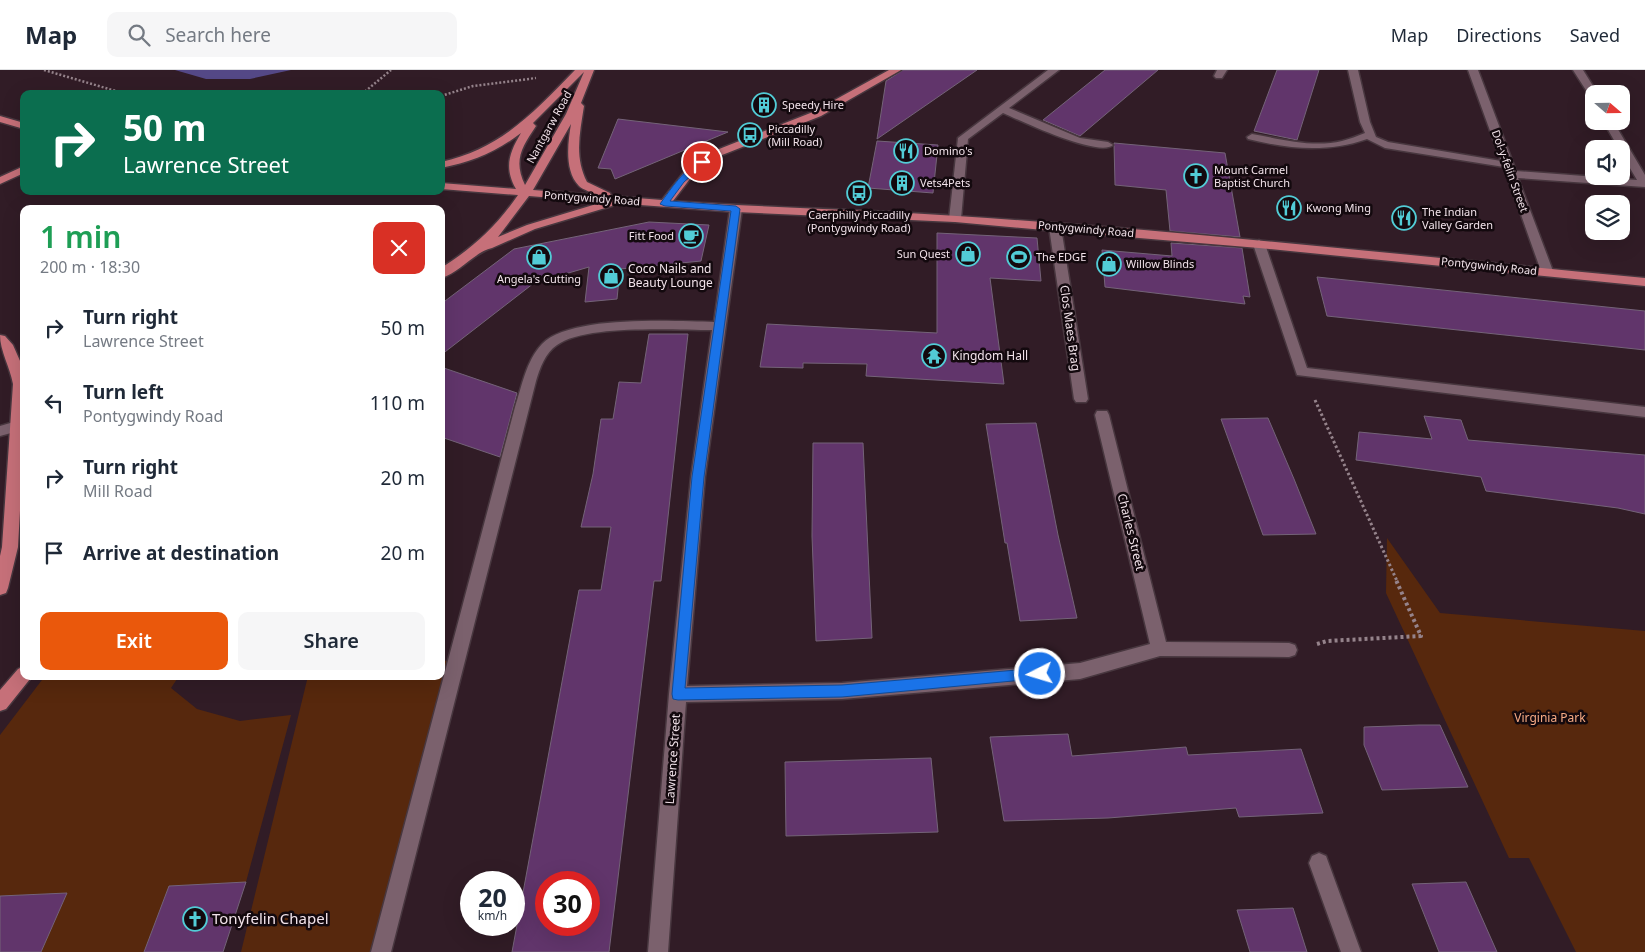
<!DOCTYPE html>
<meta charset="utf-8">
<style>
:root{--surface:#fff;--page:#f6f6f7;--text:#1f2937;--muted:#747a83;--line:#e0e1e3;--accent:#ea580c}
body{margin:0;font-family:"Noto Sans",sans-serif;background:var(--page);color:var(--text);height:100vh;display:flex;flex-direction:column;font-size:19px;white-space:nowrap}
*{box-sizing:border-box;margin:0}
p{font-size:16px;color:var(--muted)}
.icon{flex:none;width:28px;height:28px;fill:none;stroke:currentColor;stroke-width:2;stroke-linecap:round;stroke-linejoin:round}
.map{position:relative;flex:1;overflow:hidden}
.panel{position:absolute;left:20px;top:135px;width:425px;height:475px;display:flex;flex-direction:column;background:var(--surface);border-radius:10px;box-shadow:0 5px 20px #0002}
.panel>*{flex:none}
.hud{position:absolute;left:20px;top:20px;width:425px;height:105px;border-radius:10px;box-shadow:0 5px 20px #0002;background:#0b6e4f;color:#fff;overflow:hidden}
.needle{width:32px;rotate:110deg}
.tools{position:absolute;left:1585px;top:15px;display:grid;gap:10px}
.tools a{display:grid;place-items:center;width:45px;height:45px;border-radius:10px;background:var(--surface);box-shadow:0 5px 20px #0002;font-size:25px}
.speed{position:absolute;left:460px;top:801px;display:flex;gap:10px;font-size:25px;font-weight:700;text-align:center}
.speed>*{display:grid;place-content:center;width:65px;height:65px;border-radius:50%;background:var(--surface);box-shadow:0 5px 20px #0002;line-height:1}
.speed small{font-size:12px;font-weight:400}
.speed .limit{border:8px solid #d22;background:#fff;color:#111}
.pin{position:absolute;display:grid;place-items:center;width:42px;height:42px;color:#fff;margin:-21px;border:2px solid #fff;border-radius:50%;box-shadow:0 1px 5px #0007}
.me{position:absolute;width:55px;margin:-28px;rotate:265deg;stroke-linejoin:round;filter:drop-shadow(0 0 4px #0008)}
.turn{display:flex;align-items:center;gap:18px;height:105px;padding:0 20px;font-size:22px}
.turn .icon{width:65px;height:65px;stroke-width:2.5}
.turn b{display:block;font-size:35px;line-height:42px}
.round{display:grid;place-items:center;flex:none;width:52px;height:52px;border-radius:10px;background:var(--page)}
.headline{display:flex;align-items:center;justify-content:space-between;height:85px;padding:0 20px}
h1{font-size:30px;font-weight:600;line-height:38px;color:#1e9e55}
.primary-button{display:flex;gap:10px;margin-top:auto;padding:10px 20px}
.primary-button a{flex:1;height:58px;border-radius:10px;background:var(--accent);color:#fff;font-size:20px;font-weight:600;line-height:58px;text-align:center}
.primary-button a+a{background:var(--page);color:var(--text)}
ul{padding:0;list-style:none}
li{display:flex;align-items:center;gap:15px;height:75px;padding:0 20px}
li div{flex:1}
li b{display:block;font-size:19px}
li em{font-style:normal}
header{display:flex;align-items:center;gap:30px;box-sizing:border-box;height:70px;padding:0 25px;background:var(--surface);border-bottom:1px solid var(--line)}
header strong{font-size:24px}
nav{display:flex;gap:28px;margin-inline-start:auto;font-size:18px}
.search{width:350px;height:45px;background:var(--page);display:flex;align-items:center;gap:12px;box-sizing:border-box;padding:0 18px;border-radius:10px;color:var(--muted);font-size:19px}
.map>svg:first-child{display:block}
.green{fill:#57280d}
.water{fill:#544886}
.building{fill:#61356b;stroke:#746378;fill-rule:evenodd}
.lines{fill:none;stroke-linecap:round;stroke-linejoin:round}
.minor-casing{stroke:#48373f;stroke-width:3}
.major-casing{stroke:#48373f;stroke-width:3}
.path-far2{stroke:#95838b;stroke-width:2.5;stroke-dasharray:2 2;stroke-linecap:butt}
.path-far1{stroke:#95838b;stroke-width:3;stroke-dasharray:2.5 2.5;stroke-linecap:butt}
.path{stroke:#95838b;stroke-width:4;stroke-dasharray:3 3;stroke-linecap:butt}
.minor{fill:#7b616d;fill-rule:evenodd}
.major{fill:#c67079;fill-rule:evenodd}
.route{fill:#1a73e8;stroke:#114b97}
.labels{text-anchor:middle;stroke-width:5;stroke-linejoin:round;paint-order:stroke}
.far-poi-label{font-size:11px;fill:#f2e3ea;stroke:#13090e;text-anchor:start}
.far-street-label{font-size:11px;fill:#f2e3ea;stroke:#13090e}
.poi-label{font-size:12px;fill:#f2e3ea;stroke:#13090e;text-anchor:start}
.street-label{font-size:12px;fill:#f2e3ea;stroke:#13090e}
.park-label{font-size:12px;fill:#f6aa84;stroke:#13090e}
.near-poi-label{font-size:15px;fill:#f2e3ea;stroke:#13090e;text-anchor:start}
</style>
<header>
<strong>Map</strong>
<div class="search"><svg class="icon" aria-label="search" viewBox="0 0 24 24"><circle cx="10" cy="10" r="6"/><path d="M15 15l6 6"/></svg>Search here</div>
<nav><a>Map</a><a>Directions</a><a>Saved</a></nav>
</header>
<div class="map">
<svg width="1645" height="882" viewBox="0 0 1645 882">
<rect width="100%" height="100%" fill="#311c26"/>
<path class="green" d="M1387,468l53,75 205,18v321h-69l-47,-94h-20l-123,-265z
M441,590l6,1 -76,291h-130l67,-276h133z
M45,606h134l-8,12 26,21 43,12 51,-6 -45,167 -77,4 -25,66h-103l25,-59 -66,3v-161z"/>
<path class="water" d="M175,0h116l-41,9h-44z"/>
<path class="building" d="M903,0h74l-100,69 9,-58z
M1105,0h53l-78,66 -37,-16z
M1277,0h42l-22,70 -43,-9z
M618,49l110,13 -113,47 -4,-10 -13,-1z
M877,71l61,4 -5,48 -65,-5z
M1114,73l111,10 15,84 -70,-6 -4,-41 -51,-5z
M649,152l60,3 -8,36 -81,8 -3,30 -32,3 4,-35 -55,16 -93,72v-51l73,-55z
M937,163l100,5 4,43 -51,-3 14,106 -138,-8 1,-12 -64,-1v5l-43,-1 7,-43 170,9z
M1171,173l71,5 8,49 -7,-1 2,8 -140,-17 -3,-37 70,6z
M1317,207l328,34v39l-318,-34z
M649,264h39l-27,247h-7l-45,371h-97l67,-362h22l10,-63h-30l12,-53 8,-55h12l6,-37 22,1zM546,812h43v43h-43z
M441,297l76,26 -17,64 -59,-20z
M1424,346l37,4 7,20 177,15v59l-27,-6 -132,-17 -5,-14 -125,-17 3,-28 73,7z
M1268,348l26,61 22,55 -53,1 -42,-116z
M1036,353l22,112 19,83 -57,3 -13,-78h-2l-19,-119z
M813,373h50l9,195 -56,3 -4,-105z
M1419,655h21l28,62 -86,3 -18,-45v-18z
M1068,664l4,22 114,-9 2,8 113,-6 22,64 -84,4 -3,-9 -128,10 -104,3 -14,-84z
M931,688l7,74 -152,4 -1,-74z
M246,812l-23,70h-79l25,-66z
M1466,812l31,70h-58l-27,-68z
M67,823l-26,59h-41v-56z
M1293,838l14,44h-57l-13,-42z"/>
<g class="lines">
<g class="minor-casing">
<path id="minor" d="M1048,0h11l-50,38 71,30 28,4 5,3c-14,13 -92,-24 -110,-32l-35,26 -7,80 -6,3 -4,-1 -2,-2 9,-81z
M1217,0h10l-5,8h-6l-2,-2z
M1348,0h10l12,52 6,15 12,5 113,19 -33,-91h10l38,101 121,9 -16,-27v-4h-2l-16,-28h10l32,54v12l-127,-9 35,93 -6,4 -6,-4 -37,-104 -119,-19 -18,-9c-40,14 -78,10 -119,0l-1,-2 5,-3c29,5 61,14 90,7 8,-2 15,-5 23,-8l-5,-11z
M1573,0h10l15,24h-4v5l-3,-1z
M736,136l6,3 -37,268 -18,209 155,-3 238,-20 70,-19 -55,-229 2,-4h10l2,4 57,227 123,1 6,2 2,5 -2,5 -6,2 -129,-1 -80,23 -238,20 -156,3 -18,250h-20l21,-258 22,-217 21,-147c-36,0 -126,-6 -155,15 -12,8 -17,23 -21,36l-145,571h-20l144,-545c7,-21 11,-46 27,-63 28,-29 132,-23 172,-22l16,-113z
M1055,153l6,4 27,172 -2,3h-10l-2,-3 -25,-172z
M1259,170l6,4 42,124 338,39v10l-348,-42 -44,-131z
M17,351l5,1 2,4 -2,4 -22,6v-10z
M1319,783l7,3 35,96h-20l-32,-89 3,-7z"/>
</g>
<g class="major-casing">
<path id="major" d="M575,0h19l-13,33 3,3c-4,26 -10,51 3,76l23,11 1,3 51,4 26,-33 21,-14 104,-41 76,-42h12l-80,46 -104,41 -21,14 -23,30c94,7 189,8 284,15 229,15 459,40 688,62v8l-386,-38 -204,-17 -100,-9 -219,-10 -123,-9 -1,3 -77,23 -43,19c-18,4 -32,25 -51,30v-10c33,-21 55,-41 77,-73l-77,-6v-6l75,6c-12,-21 -7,-36 5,-56 -25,19 -49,29 -80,35v-6c60,-13 93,-50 134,-92zM584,2l-18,42 -41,71c-12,-25 -3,-38 11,-59l-3,-3zM571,54c-3,18 -7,47 8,62 4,4 13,6 18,9l-64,-5zM529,126l74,6 -76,23 -29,12z
M0,46l24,7v6l-24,-7z
M24,96v7l-24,11v-7z
M0,265l5,1 8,9 11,25v68l-6,109 -10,41 -2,5 -6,2v-39l2,-9 11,-163c-3,-17 -13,-33 -13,-49z
M24,596v10h7l-1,3 -24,30 -6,2v-21l18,-21z"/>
</g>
<path class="path-far2" d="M44,0l82,24
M362,24l29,-24
M441,26l32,-10 63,-8"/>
<path class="path-far1" d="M1315,330l82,181"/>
<path class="path" d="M1317,574l10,-3 94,-5 -25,-56"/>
<use href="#minor" class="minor"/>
<use href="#major" class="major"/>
</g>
<path class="route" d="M700,90l7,2 -23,20 -14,19 66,5 4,3 -36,268 -19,211 157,-3 198,-17 5,2 2,4 -2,4 -203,19 -164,3 -5,-1 -1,-5 20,-217 39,-266 -66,-5 -5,-2c12,-17 23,-33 40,-44z"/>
<defs>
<g id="building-ring" transform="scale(1.25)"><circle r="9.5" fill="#13090e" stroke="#52ccd6" stroke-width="1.5"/><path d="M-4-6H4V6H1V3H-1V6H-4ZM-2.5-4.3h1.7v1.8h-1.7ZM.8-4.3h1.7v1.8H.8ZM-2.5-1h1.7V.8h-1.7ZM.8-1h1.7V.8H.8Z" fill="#52ccd6"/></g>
<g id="bus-ring" transform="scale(1.25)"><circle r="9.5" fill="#13090e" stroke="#52ccd6" stroke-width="1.5"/><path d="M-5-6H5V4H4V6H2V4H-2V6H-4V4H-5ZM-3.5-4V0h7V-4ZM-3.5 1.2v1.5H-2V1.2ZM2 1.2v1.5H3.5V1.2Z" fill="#52ccd6"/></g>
<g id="restaurant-ring" transform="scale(1.25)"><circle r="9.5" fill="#13090e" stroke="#52ccd6" stroke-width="1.5"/><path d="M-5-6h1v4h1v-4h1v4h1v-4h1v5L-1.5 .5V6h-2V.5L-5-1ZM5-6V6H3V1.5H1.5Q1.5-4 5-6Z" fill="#52ccd6"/></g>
<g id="church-ring" transform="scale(1.25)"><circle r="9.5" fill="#13090e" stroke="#52ccd6" stroke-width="1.5"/><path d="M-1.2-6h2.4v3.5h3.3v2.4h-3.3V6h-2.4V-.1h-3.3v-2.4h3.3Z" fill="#52ccd6"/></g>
<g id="cafe-ring" transform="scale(1.25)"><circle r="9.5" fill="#13090e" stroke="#52ccd6" stroke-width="1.5"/><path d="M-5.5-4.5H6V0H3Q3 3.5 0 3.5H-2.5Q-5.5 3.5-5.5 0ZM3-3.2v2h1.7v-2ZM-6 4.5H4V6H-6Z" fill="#52ccd6"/></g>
<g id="shop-ring" transform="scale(1.25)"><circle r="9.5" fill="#13090e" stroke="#52ccd6" stroke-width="1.5"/><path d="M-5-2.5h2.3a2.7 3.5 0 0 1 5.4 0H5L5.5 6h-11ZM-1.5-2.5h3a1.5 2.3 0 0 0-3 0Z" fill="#52ccd6"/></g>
<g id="stadium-ring" transform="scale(1.25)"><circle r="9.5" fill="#13090e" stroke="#52ccd6" stroke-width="1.5"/><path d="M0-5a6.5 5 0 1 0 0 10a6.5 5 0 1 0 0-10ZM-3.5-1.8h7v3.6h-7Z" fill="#52ccd6"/></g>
<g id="temple-ring" transform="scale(1.25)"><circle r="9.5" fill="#13090e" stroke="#52ccd6" stroke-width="1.5"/><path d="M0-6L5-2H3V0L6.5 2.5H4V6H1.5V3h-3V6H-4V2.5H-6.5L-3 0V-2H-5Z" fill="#52ccd6"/></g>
</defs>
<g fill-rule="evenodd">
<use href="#building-ring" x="764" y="35"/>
<use href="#bus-ring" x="750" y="65"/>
<use href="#restaurant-ring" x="906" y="81"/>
<use href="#church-ring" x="1196" y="106"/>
<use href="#building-ring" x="902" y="113"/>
<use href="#bus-ring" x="859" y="123"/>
<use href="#restaurant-ring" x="1289" y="138"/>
<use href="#restaurant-ring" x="1404" y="148"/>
<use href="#cafe-ring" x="691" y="166"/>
<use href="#shop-ring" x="968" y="184"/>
<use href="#shop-ring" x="539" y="187"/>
<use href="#stadium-ring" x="1019" y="187"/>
<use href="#shop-ring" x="1109" y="194"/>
<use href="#shop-ring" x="611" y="206"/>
<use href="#temple-ring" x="934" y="286"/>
<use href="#church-ring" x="195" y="849"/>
</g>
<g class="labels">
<g class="far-poi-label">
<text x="782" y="39">Speedy Hire</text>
<text x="768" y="63">Piccadilly<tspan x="768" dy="13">(Mill Road)</tspan></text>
<text x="924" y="85">Domino's</text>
<text x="1214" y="104">Mount Carmel<tspan x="1214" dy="13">Baptist Church</tspan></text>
<text x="920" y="117">Vets4Pets</text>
<text x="1306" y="142">Kwong Ming</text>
<text x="1422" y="146">The Indian<tspan x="1422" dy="13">Valley Garden</tspan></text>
<text x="859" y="149" text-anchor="middle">Caerphilly Piccadilly<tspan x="859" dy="13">(Pontygwindy Road)</tspan></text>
<text x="674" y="170" text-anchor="end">Fitt Food</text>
<text x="950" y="188" text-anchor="end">Sun Quest</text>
<text x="1036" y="191">The EDGE</text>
<text x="1126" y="198">Willow Blinds</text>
<text x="539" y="213" text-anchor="middle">Angela's Cutting</text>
</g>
<g class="far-street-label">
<text transform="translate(549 57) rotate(-61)" y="4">Nantgarw Road</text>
<text transform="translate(1510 101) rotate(70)" y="4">Dol-y-felin Street</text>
<text transform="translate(592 128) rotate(4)" y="4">Pontygwindy Road</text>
<text transform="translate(1086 159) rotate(5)" y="4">Pontygwindy Road</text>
<text transform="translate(1489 196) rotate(6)" y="4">Pontygwindy Road</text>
</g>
<g class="poi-label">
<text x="628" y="203">Coco Nails and<tspan x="628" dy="14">Beauty Lounge</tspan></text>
<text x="952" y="290">Kingdom Hall</text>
</g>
<g class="street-label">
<text transform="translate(1070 258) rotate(82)" y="4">Clos Maes Brag</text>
<text transform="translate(1131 462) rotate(76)" y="4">Charles Street</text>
<text transform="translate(673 689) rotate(-86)" y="4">Lawrence Street</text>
</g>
<g class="park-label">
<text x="1550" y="652">Virginia Park</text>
</g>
<g class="near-poi-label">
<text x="212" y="854">Tonyfelin Chapel</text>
</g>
</g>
</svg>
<div class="tools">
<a><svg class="needle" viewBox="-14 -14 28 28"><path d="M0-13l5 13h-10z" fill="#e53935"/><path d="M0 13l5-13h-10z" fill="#747a83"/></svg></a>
<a><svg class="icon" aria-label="sound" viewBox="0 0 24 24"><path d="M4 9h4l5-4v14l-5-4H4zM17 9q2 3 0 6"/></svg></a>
<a><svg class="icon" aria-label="layers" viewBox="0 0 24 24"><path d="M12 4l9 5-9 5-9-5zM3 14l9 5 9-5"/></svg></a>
</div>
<div class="speed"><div>20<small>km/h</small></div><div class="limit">30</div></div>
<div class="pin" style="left:702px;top:92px;background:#d93025"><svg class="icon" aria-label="arrive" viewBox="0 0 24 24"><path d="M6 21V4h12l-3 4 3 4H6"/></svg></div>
<svg class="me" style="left:1040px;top:604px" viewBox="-20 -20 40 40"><circle r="17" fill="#1a73e8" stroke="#fff" stroke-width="3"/><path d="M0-11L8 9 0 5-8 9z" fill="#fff"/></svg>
<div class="hud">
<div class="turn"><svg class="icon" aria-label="right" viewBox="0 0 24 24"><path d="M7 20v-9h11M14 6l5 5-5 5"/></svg><div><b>50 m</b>Lawrence Street</div></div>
</div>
<section class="panel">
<div class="headline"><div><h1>1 min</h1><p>200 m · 18:30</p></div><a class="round" style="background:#d93025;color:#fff"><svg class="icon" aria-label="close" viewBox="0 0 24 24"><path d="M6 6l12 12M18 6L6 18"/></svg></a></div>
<ul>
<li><svg class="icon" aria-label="right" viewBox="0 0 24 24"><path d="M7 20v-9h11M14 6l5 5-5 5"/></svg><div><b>Turn right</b><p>Lawrence Street</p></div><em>50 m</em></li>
<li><svg class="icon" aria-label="left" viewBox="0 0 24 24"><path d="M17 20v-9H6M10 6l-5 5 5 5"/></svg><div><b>Turn left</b><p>Pontygwindy Road</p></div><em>110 m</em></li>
<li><svg class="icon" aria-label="right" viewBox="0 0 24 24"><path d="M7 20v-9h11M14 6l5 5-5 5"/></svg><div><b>Turn right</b><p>Mill Road</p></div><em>20 m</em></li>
<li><svg class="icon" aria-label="arrive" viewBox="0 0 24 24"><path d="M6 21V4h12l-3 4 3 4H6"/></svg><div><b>Arrive at destination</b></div><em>20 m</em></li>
</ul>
<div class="primary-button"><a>Exit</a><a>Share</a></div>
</section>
</div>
